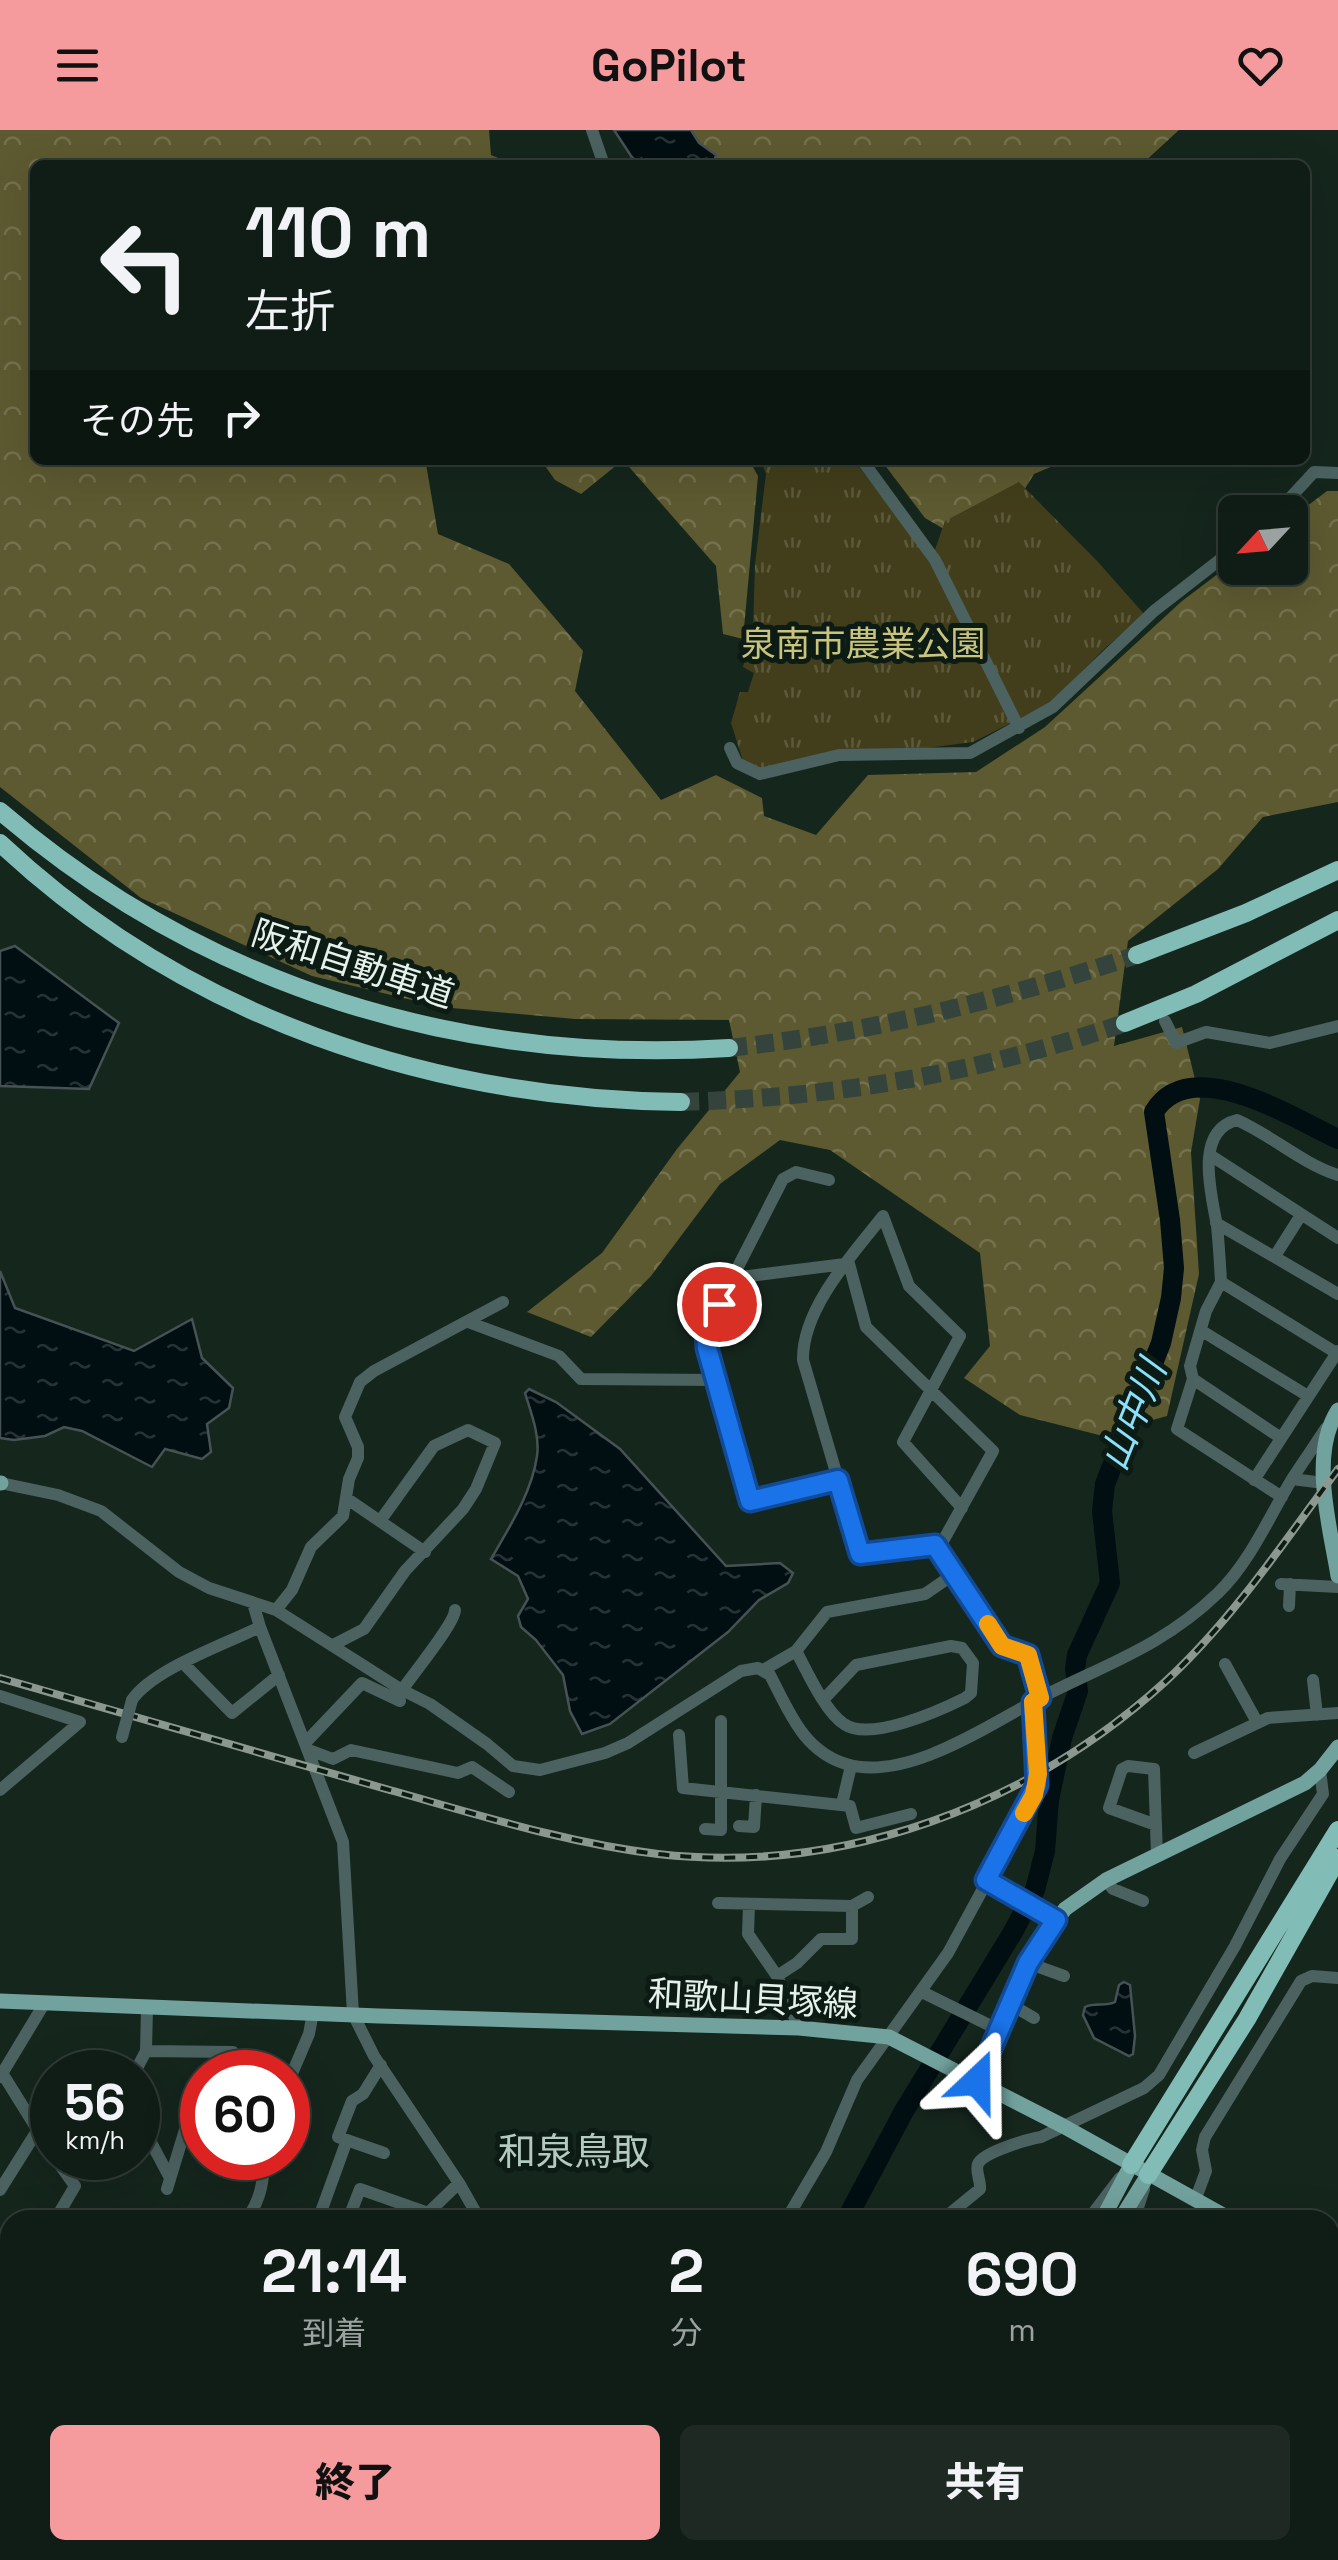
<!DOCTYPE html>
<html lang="ja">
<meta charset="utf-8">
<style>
:root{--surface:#101c16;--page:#1e2923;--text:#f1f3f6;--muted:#9ca1a1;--line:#303a35;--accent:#f59b9e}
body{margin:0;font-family:"Space Grotesk","Noto Sans JP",sans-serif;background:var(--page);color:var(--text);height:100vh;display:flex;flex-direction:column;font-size:38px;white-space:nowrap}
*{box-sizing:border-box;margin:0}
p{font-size:32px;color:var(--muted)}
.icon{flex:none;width:55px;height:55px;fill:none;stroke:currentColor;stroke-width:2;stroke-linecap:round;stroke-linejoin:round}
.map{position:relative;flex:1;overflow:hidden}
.sheet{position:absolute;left:0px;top:2080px;width:1340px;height:350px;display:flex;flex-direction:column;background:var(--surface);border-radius:30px 30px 0 0;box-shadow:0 10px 40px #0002,0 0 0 2px var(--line)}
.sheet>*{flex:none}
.banner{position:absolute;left:30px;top:30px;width:1280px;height:305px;border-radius:15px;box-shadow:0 10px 40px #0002,0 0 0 2px var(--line);background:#101c16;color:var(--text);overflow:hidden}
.needle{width:65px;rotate:244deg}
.controls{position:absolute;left:1218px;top:365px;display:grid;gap:20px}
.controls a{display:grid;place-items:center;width:90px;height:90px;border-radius:15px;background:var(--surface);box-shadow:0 10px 40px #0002,0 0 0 2px var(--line);font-size:50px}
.speed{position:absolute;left:30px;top:1920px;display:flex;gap:20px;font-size:50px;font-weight:700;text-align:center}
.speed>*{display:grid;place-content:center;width:130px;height:130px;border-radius:50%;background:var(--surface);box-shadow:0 10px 40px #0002,0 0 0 2px var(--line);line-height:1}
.speed small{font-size:25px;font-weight:400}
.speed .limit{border:15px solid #d22;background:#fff;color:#111}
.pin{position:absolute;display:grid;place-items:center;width:85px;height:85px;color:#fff;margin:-42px;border:5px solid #fff;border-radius:50%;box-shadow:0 2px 10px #0007}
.me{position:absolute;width:110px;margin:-55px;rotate:23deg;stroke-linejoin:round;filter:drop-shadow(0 0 8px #0008)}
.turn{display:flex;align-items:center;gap:35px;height:210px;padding:0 50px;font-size:45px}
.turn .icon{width:130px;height:130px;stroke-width:2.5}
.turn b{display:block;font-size:70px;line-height:85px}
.then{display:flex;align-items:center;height:95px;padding:0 50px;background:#0003;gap:20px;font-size:38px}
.eta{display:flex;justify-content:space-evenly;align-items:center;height:170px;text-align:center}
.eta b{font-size:60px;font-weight:800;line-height:70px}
.cta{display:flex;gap:20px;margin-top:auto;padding:20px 50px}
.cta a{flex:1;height:115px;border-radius:15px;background:var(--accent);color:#111;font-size:40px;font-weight:800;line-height:115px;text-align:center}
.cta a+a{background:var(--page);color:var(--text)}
header{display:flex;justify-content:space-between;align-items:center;height:130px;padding:0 50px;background:var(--accent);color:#111;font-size:45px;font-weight:800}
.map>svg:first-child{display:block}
.forest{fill:url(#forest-crowns)}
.park{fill:url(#park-tufts)}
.water{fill:url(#water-ripples);stroke:#465253;stroke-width:2.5}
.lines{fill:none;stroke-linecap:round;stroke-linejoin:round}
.river{stroke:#010e12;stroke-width:20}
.highway-tunnel{stroke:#34443c;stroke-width:18;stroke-dasharray:18 9;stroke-linecap:butt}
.minor{stroke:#4b6260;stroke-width:12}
.major{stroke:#72a29e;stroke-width:15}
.highway{stroke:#82bcb7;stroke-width:18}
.rail-casing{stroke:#8a9890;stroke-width:8}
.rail{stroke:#0c1c14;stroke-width:4;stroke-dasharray:11;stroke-linecap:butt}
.minor-bridge{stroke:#4b6260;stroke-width:12}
.route-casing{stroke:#114b97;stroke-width:25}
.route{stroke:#1a73e8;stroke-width:18}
.slow{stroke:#f59e0b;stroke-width:18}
.labels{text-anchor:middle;stroke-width:10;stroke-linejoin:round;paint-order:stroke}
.park-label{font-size:35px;fill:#cac37e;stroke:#0c1c14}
.street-label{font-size:35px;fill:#e6f1eb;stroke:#0c1c14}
.water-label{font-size:38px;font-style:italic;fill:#8be1fb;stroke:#0c1c14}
.neighbourhood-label{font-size:38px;fill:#b5cabf;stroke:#0c1c14}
</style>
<header><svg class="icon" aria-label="menu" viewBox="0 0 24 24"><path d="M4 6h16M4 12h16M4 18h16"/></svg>GoPilot<svg class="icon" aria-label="heart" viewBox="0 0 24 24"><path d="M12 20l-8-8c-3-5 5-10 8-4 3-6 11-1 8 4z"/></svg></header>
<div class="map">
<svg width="1338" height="2430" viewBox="0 0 1338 2430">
<defs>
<pattern id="forest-crowns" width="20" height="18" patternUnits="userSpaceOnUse" patternTransform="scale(2.5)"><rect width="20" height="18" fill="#5d5930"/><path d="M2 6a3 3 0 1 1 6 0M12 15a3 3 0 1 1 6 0" fill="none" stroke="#74714e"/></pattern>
<pattern id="park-tufts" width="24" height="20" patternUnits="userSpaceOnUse" patternTransform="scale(2.5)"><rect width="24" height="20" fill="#423e1b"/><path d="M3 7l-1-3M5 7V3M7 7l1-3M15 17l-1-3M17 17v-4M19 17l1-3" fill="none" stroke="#5d5a3c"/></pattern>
<pattern id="water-ripples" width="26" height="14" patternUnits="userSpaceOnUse" patternTransform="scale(2.5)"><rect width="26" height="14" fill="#010e12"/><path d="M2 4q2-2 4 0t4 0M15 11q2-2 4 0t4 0" fill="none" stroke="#263235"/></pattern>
</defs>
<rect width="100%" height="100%" fill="#15261d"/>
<path class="forest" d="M0,0h489l2,25 24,10h-480v295h394l-3,4 12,70 71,30 74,87 -8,40 86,109 55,-25 46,23 2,18 52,19 52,-60 108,-3 69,-45 137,-126 53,-40v7h55v-49l37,-28h11v311l-75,15 -45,52 -90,72 -14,105 68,-19 18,72 -9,53 8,122 -32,142 -68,19 -79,-20 -56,-37 26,-32 -10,-93 -150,-103 -50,-10 -60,44 -69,92 -60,61 -64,-25 75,-59 75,-104 63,-77 -11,-52 -154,-1 -134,-12 -129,-31 -171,-78 -141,-111z
M690,0h489l-38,35h-428z
M541,330h208l9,16 -15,163 -20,-5 -7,-68 -93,-106 -42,34 -26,-14z
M881,330h186l-33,14 -13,21 -67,40 -29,-17z"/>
<path class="park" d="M761,330h93l77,101 14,-40 74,-39 79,80 46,52 -42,37 -51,52 -78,39 -215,28 -14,-6 -13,-41 9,-31h8l6,-19 -11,-6 10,-35 2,-68 11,-90z"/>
<path class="water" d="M614,0h77l8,13 17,12 -3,10h-76z
M15,816l104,77 -30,66 -89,-3v-135z
M0,1141l15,37 119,43 58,-32 10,39 31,30 -4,20 -22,16 4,28 -9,7 -37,-10 -13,18 -70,-36 -18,-4 -19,9 -31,4 -14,-2z
M529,1259l27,13 64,47 106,117 54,-3 13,10 -5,10 -29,17 -31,32 -118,92 -28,10 -12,-23 -7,-36 -27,-35 -15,-13 -3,-11 10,-17 -10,-23 -27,-17c18,-31 41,-67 46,-103 3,-21 -6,-43 -12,-63z
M1124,1852l6,3 5,51 -2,18 -4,2 -35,-18 -11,-23 2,-8c10,-5 20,0 30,-5l4,-17z"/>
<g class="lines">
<path class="river" d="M846,2090l58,-109 109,-179 22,-42 10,-39 4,-51 13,-62 16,-47 -3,-22 2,-14 33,-72 -8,-72 3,-27 56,-141 10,-45 3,-30 -4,-48 -16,-108c36,-60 139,6 184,27
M710,2430v-10"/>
<path class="highway-tunnel" d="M729,918c145,-16 269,-47 408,-93
M681,972c158,-5 293,-28 444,-79"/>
<path class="minor" d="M592,0l12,35
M862,330l73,100 84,168
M1277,382l37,-40 24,1
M730,618l7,15 23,11 79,-19 131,-2 83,-46 101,-96 81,-63
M1165,891l11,22 30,-11 64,11 68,-17
M1210,1025l128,83
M1338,1045c-37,-12 -65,-39 -101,-55 -44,11 -25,76 -20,106 2,19 3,38 4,56l117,72
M829,1050l-33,-8 -13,7 -78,152 2,17 43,153 88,-21
M1216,1093l122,71
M1275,1126l26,-41
M848,1130l18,67 127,124 -55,99
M733,1148l112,-14
M1221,1152l-15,29 -16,55 3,13 -16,50 105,68
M468,1192l91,34 22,23 135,1
M1202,1201l106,65
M1193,1249l88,59
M1292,1349l32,4
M1254,1350l84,-129
M1,1353l57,12 43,16 78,61 30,16 67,22 126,80 28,14 57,40 26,22 27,4 65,-17 23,-10 113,-72 17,-3 12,7c19,36 33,76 76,89 59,18 140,-37 190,-64 67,-35 125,-52 182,-107 32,-31 51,-76 74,-114 11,-17 23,-34 34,-51
M346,1368l79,54
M962,1378l-59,-66 57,-106 -51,-50 -26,-70c-31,39 -81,93 -80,144l57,194 75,-9 67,101 26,9 12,43
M1281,1454l57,3
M253,1473l7,24 83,215 10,172 21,42 85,127 21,37
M1289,1476l1,-22
M276,1480l16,-20 19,-43 32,-31 6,-37 9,-21v-11l-13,-30 15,-35 14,-11 129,-69
M333,1515l31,-16 41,-58 58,-62 13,-20 19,-46 -27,-13 -34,16 -54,75
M796,1521c11,20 29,61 48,73 26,18 95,-13 121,-26l6,-5 2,-30 -11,-15 -11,-2 -95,19 -32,34
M184,1534l48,49 47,-38
M1225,1534l32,58
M765,1539l31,-18 31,-39 98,-18 29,-20
M1313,1550l4,35
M402,1560c11,-16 53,-67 53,-80
M0,1566l80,26 -80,68
M132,1570c21,-31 94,-56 128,-73
M679,1605l4,53 167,18 6,22 55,-14
M306,1612l56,-59 38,18
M309,1620l24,9 18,-9 107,23 14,-6 37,25
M1194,1623l74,-35 70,-5
M842,1674l9,-38
M1156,1695l-47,-17 13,-39 6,-3 26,3 3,86
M739,1696l15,1 2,-32
M705,1699l16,1v-109
M985,1750l70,39
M1106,1750l7,9 30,12
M718,1773l134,3v33h-31l-24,24 -20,13
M749,1775l-1,29 29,42 22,52
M852,1776l16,-9
M1028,1833l36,13
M922,1862l77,38
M1010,1874l24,14
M146,1921l87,1
M381,1935l-18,29 -11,7 -14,36 46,16
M135,1942l11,-21 1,-43
M2,1943l50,80
M0,1947l44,-73
M288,1953l21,-49 4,-22
M138,1988l32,60
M167,2059l35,-115
M0,2060l37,-59
M1196,2068l10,-27 -4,-21 3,-13 96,-156 11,-5 26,2
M55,2090l20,-34 -20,-28
M246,2090c15,-20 17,-38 19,-62
M318,2090l29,-80
M348,2090l12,-31 68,24 31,-30
M786,2090l40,-68 31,-72 91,-127 86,-158 4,-21 -5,-72
M942,2090l38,-31c1,-7 -5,-19 -2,-25 5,-12 51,-25 63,-27l103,-49 15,-13 76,-129 45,-87 43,-65 -3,-24
M1088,2090l32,-42
M1134,2090l10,-31
M1330,2148l8,-10
M0,2282l10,-14
M0,2354l10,-5
M448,2420l7,10
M558,2420l1,10
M373,2430l17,-10
M650,2430l2,-10
M1062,2430l2,-10
M1174,2430l11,-10
M1248,2430l7,-10"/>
<path class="major" d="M1338,1280c-29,45 -8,116 0,166
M0,1353h1
M0,1871l379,15 420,12 90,9 174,89 169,94
M977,1951l55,-126 33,-46 41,-29 199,-97 15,-13 18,-23
M1102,2090l29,-55
M1120,2090l28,-45
M1330,2159l8,6
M728,2430l16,-10
M760,2430l17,-10"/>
<path class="highway" d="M0,681c205,176 460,254 729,237
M0,713c185,174 430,256 681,259
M1137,825l109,-42 92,-43
M1125,893l71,-29 142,-74
M1131,2035l207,-335
M1148,2045l99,-156 91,-161"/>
<g class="rail-casing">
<path id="rail" d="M0,1548c129,36 257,75 386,111 90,25 179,54 272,65 185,21 372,-49 508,-173 66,-61 119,-140 172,-212"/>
</g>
<use href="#rail" class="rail"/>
<path class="minor-bridge" d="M122,1607l10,-37"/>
</g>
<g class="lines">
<g class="route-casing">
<path id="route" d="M719,1174l-13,27 1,17 43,153 88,-21 22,74 75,-9 67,101 26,9 12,43 -7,4 4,83 -51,95 70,40 -28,43 -51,118"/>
</g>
<use href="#route" class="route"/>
<path class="slow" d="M988,1494l14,22 26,9 12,43 -7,4 5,72 -4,21 -10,18"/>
</g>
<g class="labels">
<g class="park-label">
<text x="863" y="526">泉南市農業公園</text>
</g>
<g class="street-label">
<text transform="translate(353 834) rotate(18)" y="12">阪和自動車道</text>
<text transform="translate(753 1869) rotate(3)" y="12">和歌山貝塚線</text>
</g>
<g class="water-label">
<text transform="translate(1133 1285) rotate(-68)" y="13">山中川</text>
</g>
<g class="neighbourhood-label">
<text x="574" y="2035">和泉鳥取</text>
</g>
</g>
</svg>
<div class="controls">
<a><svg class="needle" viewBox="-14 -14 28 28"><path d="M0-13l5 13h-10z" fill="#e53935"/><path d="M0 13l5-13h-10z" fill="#9ca1a1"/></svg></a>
</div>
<div class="speed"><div>56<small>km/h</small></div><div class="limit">60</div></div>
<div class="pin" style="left:719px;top:1174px;background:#d93025"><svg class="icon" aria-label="arrive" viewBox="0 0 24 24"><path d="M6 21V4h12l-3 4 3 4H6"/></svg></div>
<svg class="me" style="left:977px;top:1951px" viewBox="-20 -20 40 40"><path d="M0-17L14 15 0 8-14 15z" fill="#1a73e8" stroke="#fff" stroke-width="4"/></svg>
<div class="banner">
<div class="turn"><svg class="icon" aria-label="left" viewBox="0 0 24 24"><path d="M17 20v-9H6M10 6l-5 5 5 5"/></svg><div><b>110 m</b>左折</div></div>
<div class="then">その先<svg class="icon" aria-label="right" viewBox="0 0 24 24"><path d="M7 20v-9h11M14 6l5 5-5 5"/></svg></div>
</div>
<section class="sheet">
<div class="eta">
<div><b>21:14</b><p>到着</p></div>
<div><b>2</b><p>分</p></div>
<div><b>690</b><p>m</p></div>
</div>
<div class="cta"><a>終了</a><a>共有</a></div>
</section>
</div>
